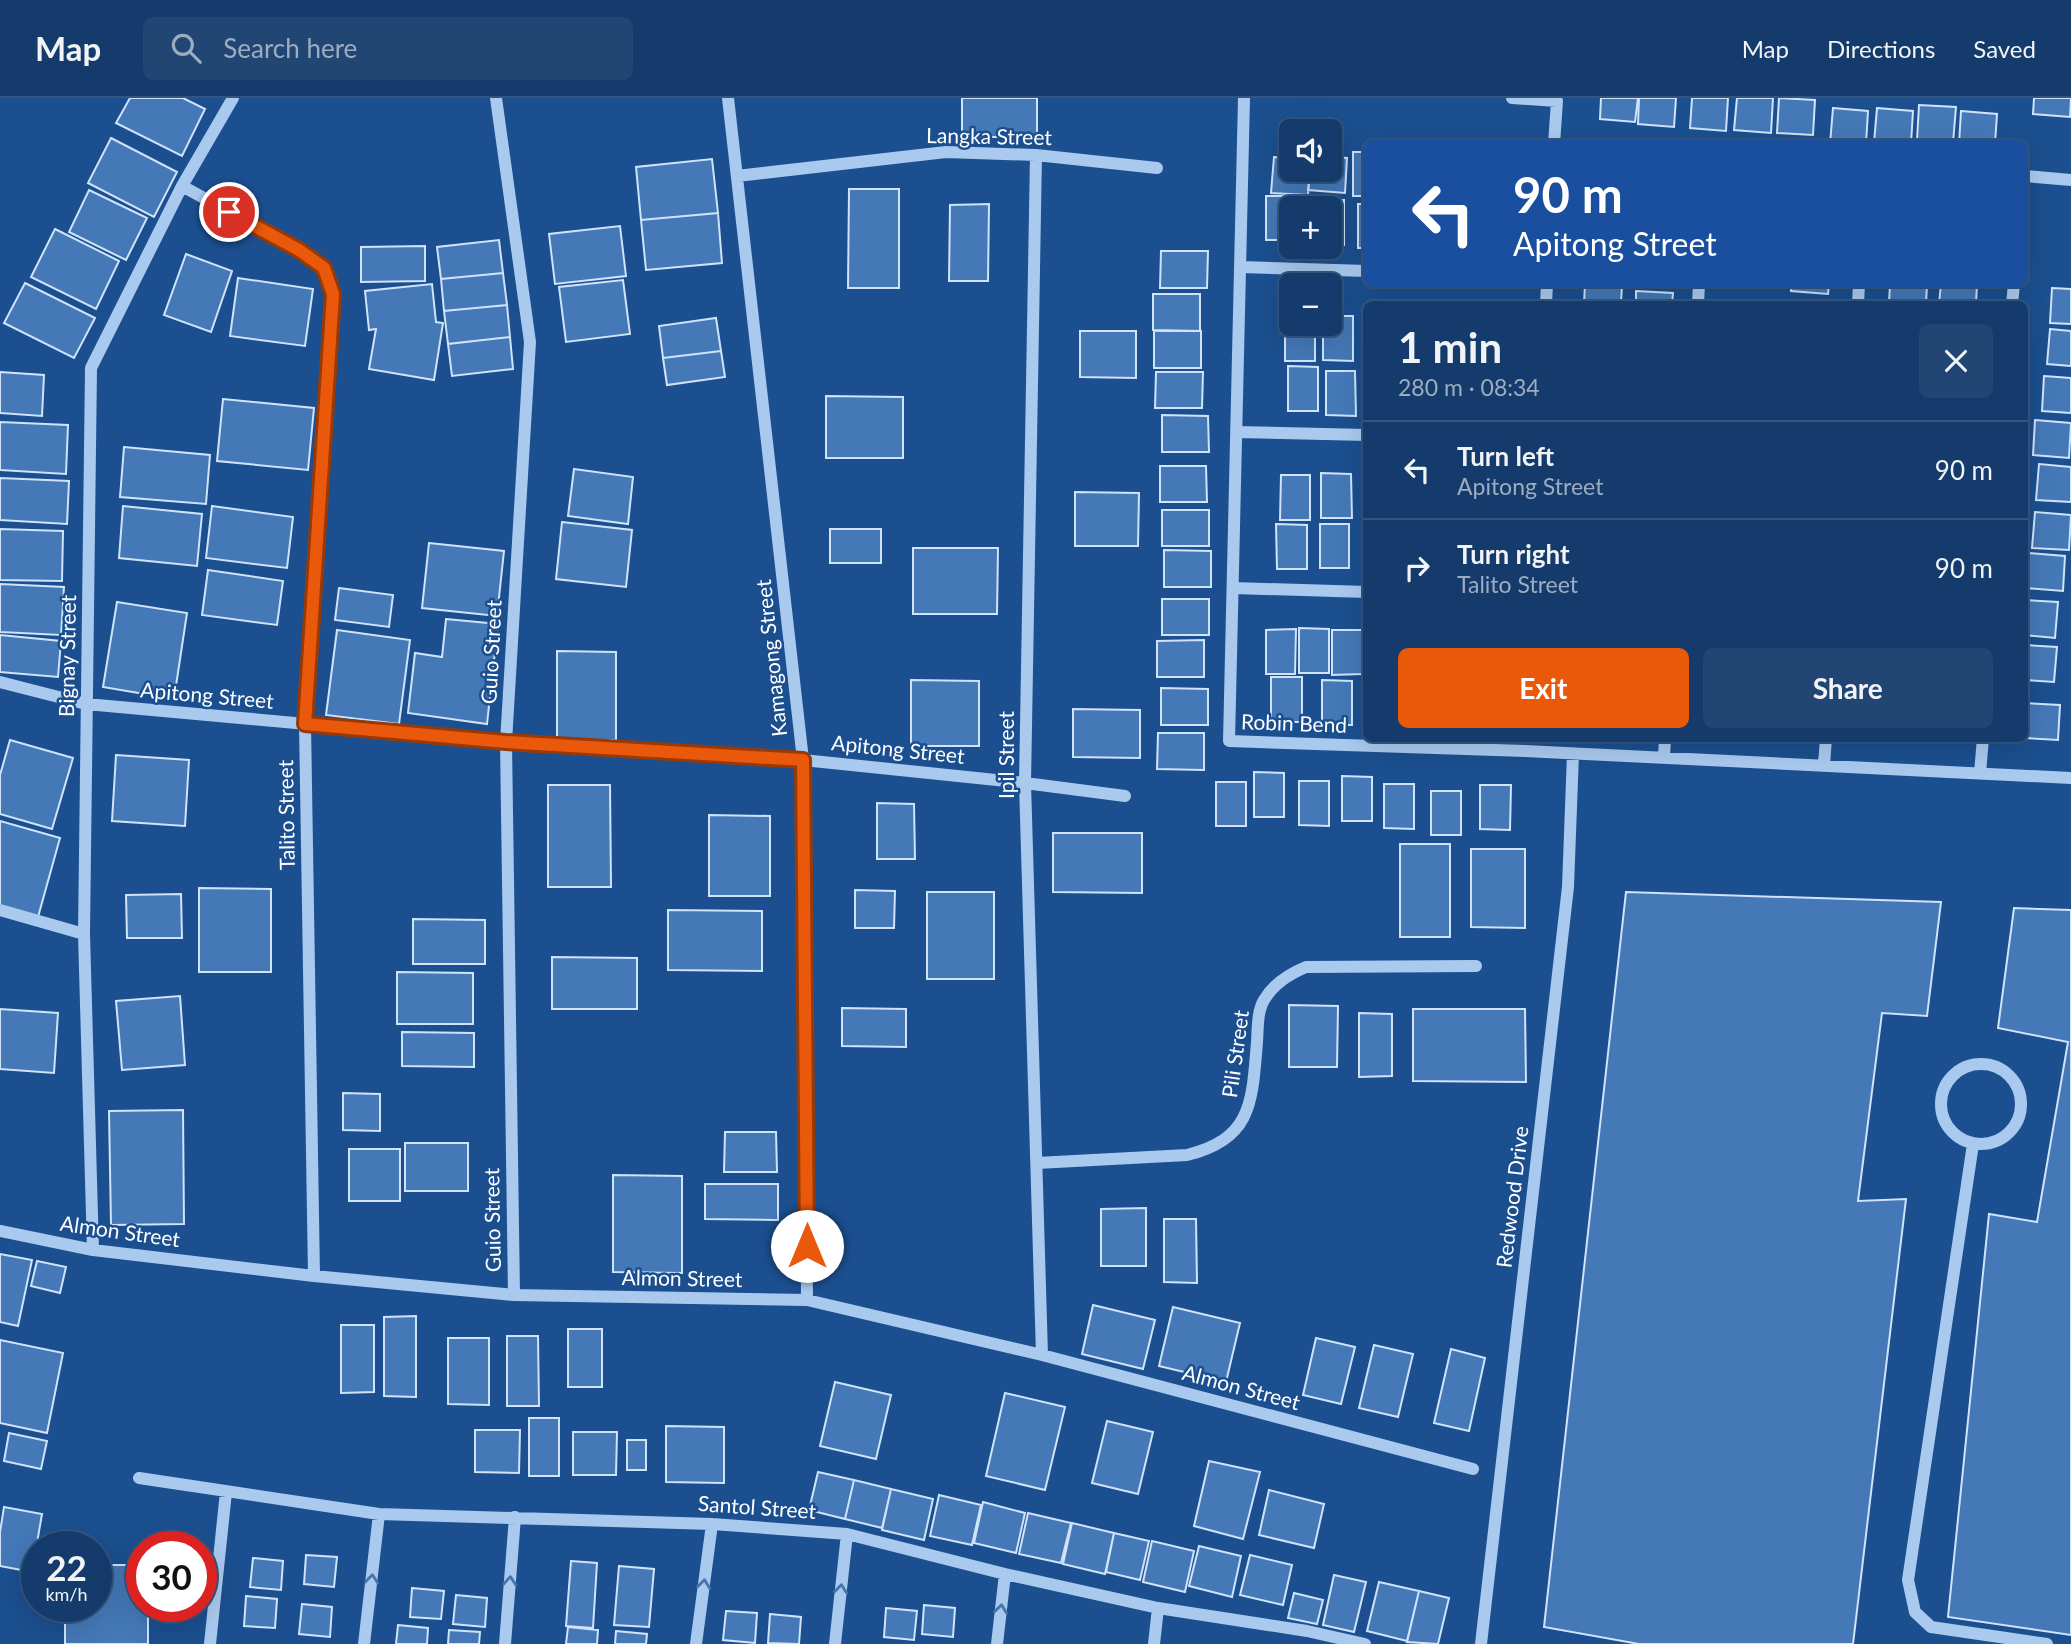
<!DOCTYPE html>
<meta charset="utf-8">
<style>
:root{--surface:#143b6b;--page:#214673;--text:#f1f3f6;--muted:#9dadc1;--line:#33557e;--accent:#ea580c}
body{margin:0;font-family:Lato,sans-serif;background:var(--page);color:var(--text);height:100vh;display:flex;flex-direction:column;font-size:26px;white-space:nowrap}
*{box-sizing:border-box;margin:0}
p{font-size:23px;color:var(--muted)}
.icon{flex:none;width:38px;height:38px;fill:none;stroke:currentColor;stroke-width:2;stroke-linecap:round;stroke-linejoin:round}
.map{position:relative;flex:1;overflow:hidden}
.details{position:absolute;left:1363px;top:203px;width:665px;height:441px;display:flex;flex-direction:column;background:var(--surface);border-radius:10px;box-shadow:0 7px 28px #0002,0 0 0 2px var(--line)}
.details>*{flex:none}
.top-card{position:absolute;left:1363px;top:42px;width:665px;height:147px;border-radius:10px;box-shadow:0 7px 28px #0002,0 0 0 2px var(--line);background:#1a4fa0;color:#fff;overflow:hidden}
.fabs{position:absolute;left:1279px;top:21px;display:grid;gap:14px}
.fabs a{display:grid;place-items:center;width:63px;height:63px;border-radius:10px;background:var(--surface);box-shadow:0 7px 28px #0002,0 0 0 2px var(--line);font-size:35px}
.speed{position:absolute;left:21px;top:1433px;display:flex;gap:14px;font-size:35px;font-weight:700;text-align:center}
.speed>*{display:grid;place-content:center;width:91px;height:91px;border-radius:50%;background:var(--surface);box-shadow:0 7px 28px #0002,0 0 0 2px var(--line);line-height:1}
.speed small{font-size:18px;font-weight:400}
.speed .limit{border:10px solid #d22;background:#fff;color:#111}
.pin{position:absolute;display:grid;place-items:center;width:60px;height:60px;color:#fff;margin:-30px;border:4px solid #fff;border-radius:50%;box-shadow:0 2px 7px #0007}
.me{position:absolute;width:77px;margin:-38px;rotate:0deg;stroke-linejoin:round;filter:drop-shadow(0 0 5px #0008)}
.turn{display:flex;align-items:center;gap:24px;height:147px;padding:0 35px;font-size:32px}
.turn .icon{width:91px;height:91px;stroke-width:2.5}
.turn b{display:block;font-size:49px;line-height:60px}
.round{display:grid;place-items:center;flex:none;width:74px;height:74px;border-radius:10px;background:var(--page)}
.overview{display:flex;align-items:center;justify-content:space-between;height:119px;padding:0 35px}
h1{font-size:42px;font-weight:700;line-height:52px}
.action{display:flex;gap:14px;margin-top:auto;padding:14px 35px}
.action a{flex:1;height:80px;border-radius:10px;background:var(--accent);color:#fff;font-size:28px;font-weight:700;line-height:80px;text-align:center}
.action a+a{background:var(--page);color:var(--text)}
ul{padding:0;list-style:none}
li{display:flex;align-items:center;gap:21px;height:98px;padding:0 35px;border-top:2px solid var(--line)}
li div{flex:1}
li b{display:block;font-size:26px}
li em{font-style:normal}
header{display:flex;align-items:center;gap:42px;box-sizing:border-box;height:98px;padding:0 35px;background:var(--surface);border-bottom:2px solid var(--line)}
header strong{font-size:33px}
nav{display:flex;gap:38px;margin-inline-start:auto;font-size:24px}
.search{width:490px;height:63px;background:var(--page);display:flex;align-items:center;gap:18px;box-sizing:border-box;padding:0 24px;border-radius:10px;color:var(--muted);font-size:26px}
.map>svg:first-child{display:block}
.building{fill:#4478b7;stroke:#cfe3fa;stroke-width:2}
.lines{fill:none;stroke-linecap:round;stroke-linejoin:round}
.minor{stroke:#a9c9ee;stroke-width:12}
.oneway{stroke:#4674ac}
.route-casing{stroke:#983908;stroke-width:18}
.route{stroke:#ea580c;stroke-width:12}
.labels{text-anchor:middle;stroke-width:5;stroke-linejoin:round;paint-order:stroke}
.street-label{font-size:21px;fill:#fff;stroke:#1b4f8f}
</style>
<header>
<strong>Map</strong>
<div class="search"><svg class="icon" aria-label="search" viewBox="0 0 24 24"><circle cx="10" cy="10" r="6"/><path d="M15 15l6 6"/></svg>Search here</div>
<nav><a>Map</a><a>Directions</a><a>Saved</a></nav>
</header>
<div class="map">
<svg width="2071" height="1546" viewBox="0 0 2071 1546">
<rect width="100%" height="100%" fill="#1b4f8f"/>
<path class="building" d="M130,0h53l22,11 -23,47 -66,-33z
M962,0h75v39h-75z
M1601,0h37l-3,24 -35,-3z
M1639,0h37l-2,29 -36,-3z
M1692,0h36l-2,33 -36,-3z
M1737,0h36l-2,35 -37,-3z
M1779,0l36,2 -2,35 -36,-2z
M2034,0h37l-1,19 -37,-3z
M1919,7l37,2 -3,36 -36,-3z
M1833,10l35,3 -2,33h-36z
M1877,10l36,3 -2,33 -37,-1z
M1961,13l36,3 -2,30h-36z
M111,40l66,34 -23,45 -66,-34z
M1353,54h14v44h-14z
M1274,59l18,2v11h18l-2,25 -37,-2z
M1330,59l17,1 -2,35 -37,-3 2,-20h20z
M712,61l6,54 -77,7 -5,-53z
M849,91h50v99h-51z
M89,92l58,28 -21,42 -57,-28z
M1266,98h30v12h-4v32h-26z
M1314,102h30v45h-14v-37h-16z
M989,106l-1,77h-39l1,-76z
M1358,106h9v44h-9z
M718,115l4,50 -76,7 -5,-50z
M620,128l6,50 -71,8 -6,-50z
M55,131l64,32 -23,48 -65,-32z
M499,142l4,33 -62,6 -4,-32z
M425,148v35l-64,1v-35z
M1161,153h47l-1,37h-47z
M186,156l46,17 -21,61 -47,-17z
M503,175l4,32 -63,6 -3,-32z
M238,180l75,11 -8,57 -75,-10z
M623,182l7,54 -64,8 -7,-55z
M25,185l70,35 -21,40 -70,-35z
M432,186l4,38 7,1 -9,57 -65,-11 7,-40 -7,1 -4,-39z
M1585,186h37l-1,20h-37z
M1792,186h37l-1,10 -37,-3z
M1890,186h37l-1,20h-37z
M1941,186h36l-1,20h-37z
M2052,190l19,1v35l-21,-1z
M1636,193l37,2 -1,11h-36z
M1153,196h47v37l-47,-1z
M507,207l3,32 -62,7 -4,-33z
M1285,218h7v8h23v37h-30z
M1330,218h23v45l-30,-1v-36h7z
M716,220l5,33 -58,7 -4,-32z
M2050,231l21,2v35l-24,-2z
M1080,233h56v47l-56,-1z
M1154,233h47v37h-47z
M510,239l3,32 -61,7 -4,-32z
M721,253l4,26 -58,8 -4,-27z
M1288,268l30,1v44h-30z
M1326,273h29l1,45 -30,-1z
M0,274l44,3 -2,41 -42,-3z
M1156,274h47l-1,36h-47z
M2044,278l27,2v35l-29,-2z
M826,298l77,1v61h-77z
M223,301l91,9 -6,62 -91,-9z
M1162,317l46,1 1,36h-47z
M2035,322l36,3 -2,35 -36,-3z
M0,324l68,3 -2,49 -66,-4z
M124,349l86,8 -4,49 -86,-7z
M2039,366l32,3v35l-35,-2z
M1160,368h46l1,36h-47z
M574,371l59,8 -5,47 -60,-8z
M1321,375l30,1 1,44h-31z
M1281,377h29v45h-30z
M0,380l69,3 -2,43 -67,-4z
M1075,394l64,1 -1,53h-63z
M123,408l79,8 -5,52 -78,-8z
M212,408l81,11 -6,51 -81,-10z
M1162,412h47v36h-47z
M2035,414l36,3 -2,35 -37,-2z
M562,424l70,8 -6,57 -70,-8z
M1276,426l31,1v44h-30z
M1320,426h29v44h-29z
M0,431l63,2 -1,50 -62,-1z
M830,431h51v34h-51z
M429,445l75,8 -7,65 -75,-8z
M913,450h85l-1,66h-84z
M1164,452l47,1v36h-47z
M2029,455l36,3 -2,35 -37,-3z
M208,472l75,11 -6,44 -75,-10z
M0,486l64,3 -3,48 -61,-3z
M339,490l54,7 -4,32 -54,-7z
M1162,501h47v36h-47z
M2025,502l33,2 -3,36 -30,-3z
M117,504l70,11 -13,86 -71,-12z
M446,521l52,5 -11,100 -79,-11 7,-60 27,4z
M1299,530l30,1v44h-30z
M1296,531l-1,45h-29v-44z
M337,532l73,10 -11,84 -73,-9z
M1332,532h30v44l-30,1z
M0,537l61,6 -3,36 -58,-5z
M1204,542v37h-47v-36z
M2025,547l32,2 -3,35 -29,-2z
M557,553l59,1v88h-59z
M1271,579h31v45h-31z
M911,582l68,1v65h-68z
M1322,582l30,1v44h-30z
M1161,590l47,1v36h-47z
M2025,605l35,2 -2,35 -33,-2z
M1073,611l67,1v48l-67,-1z
M1158,635h46v37l-47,-1z
M10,642l63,18 -21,71 -52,-15v-39z
M116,657l73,5 -4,66 -73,-5z
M1254,674l30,1v44h-30z
M1342,678l30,1v44h-30z
M1299,683h30v45l-30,-1z
M1216,684h30v44h-30z
M1384,686h30v45l-30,-1z
M548,687h62l1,102h-63z
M1480,687h31l-1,45 -30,-1z
M1431,693h30v44h-30z
M877,705l37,1 1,55h-38z
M709,717l61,1v80h-61z
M0,723l60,17 -22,79 -38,-11z
M1053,735h89v60l-89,-1z
M1400,746h50v93h-50z
M1471,751h54v79l-54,-1z
M199,790l72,1v83h-72z
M855,792l40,1 -1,37h-39z
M927,794h67v87h-67z
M1626,794l315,10 -14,114 -45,-3 -24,188 48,-2 -53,445h-214l-95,-17z
M181,796l1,44h-55l-1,-43z
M2014,810l57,2v725l-123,-18 41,-403 48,8 31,-180 -70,-14z
M668,812l94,1v60l-94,-1z
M413,821l72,1v44h-72z
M552,859l85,1v51h-85z
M397,874l76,1v51h-76z
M180,898l5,69 -63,5 -6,-69z
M1289,907l49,1 -1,61h-48z
M842,910l64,1v38l-64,-1z
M0,911l58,4 -4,60 -54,-4z
M1413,911h112l1,73 -113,-1z
M1359,915l33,1v62l-33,1z
M402,934l72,1v34l-72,-1z
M343,995l37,1v37l-37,-1z
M183,1012l1,114 -73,1 -2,-114z
M725,1034h51l1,40h-53z
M405,1045h63v48h-63z
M349,1051h51v52h-51z
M613,1077l69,1v97l-69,-1z
M705,1086h73v36l-73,-1z
M1146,1110v58h-45v-57z
M1164,1121h32l1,64 -33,-1z
M0,1156l32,6 -14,66 -18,-4z
M37,1163l29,6 -6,26 -29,-7z
M1093,1207l62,15 -12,49 -61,-15z
M1173,1209l67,16 -14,59 -67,-16z
M416,1218v81l-32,-1v-79z
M341,1227h33v67l-33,1z
M568,1231h34v58h-34z
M507,1238h31l1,70h-32z
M448,1240h41v67l-41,-1z
M1316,1240l39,9 -14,57 -38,-9z
M0,1242l63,13 -16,80 -47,-10z
M1374,1247l39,9 -15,63 -39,-9z
M1451,1251l34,9 -16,73 -35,-8z
M835,1284l56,13 -15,64 -56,-13z
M1005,1295l60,14 -20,83 -59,-14z
M529,1320h30v58h-30z
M1107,1323l46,11 -15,62 -46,-11z
M666,1328l58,1v56l-58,-1z
M475,1332h45l-1,43 -44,-1z
M573,1334h44l-1,43h-43z
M9,1335l38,8 -6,28 -37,-8z
M627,1342h19v30h-19z
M1209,1363l51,11 -17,67 -49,-13z
M818,1374l36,8 -9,39 -36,-9z
M854,1382l37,9 -9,39 -37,-9z
M891,1391l42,10 -9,41 -42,-10z
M1269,1392l55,14 -10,44 -55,-13z
M939,1397l42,10 -9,40 -42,-9z
M983,1404l42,11 -9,40 -42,-10z
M4,1409l38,7 -10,58 -32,-6v-34z
M1028,1415l43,10 -10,40 -42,-9z
M1072,1425l42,10 -9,41 -42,-10z
M1114,1435l35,8 -9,39 -34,-8z
M1152,1443l42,10 -9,41 -42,-10z
M1199,1448l42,10 -9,41 -43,-11z
M306,1457l31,2 -3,30 -30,-3z
M1250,1457l42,10 -9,40 -43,-10z
M253,1460l30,3 -2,29 -31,-3z
M571,1463l26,2 -4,65 -27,-2z
M96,1467h46v41h6v38h-83v-38h31z
M619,1468l35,3 -5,58 -35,-2z
M1334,1477l32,7 -12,50 -31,-7z
M1379,1484l40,9 -12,50 -40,-10z
M412,1490l32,3 -3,28 -31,-2z
M1419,1493l30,7 -11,46 -31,-2z
M1294,1495l29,7 -6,24 -29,-6z
M456,1497l31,3 -2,29 -32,-3z
M246,1498l31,3 -2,29 -31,-2z
M302,1506l30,3 -2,30 -31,-3z
M924,1507l31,3 -2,29 -31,-3z
M886,1510l31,3 -3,29 -30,-3z
M726,1513l31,2 -2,30 -32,-3z
M770,1516l31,3 -2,27 -31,-1z
M398,1527l30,3 -1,16h-31z
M568,1529l30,3 -1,14h-31z
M449,1532l31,2 -1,12h-31z
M616,1533l31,3 -1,10h-31z"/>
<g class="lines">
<path class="minor" d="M496,0l34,244 -24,400 8,553
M728,0l75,662 4,540
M1244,0l-15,643 296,10 546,27
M1512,0l45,3 -3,43
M1036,57l-11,628 17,572
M737,78l209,-24 90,3 121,13
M2025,78l46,4
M182,88l117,64 25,18 9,26 -28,430 9,552
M1241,169l126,4
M1546,206l1,-20
M1698,206l1,-20
M1858,206l1,-20
M2012,206l2,-20
M1237,334l130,3
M1233,490l134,4
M0,584l86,22 420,38 297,18 222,23 100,13
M1664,659l1,-19
M1824,667l2,-27
M1980,675l3,-35
M0,812l84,24
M1941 1006a40 40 0 1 1 80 0a40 40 0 1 1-80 0Z
M1973,1046l-65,436 7,32 16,15 116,17
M1037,1065l150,-8c66,-16 65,-54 70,-113 1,-14 0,-30 7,-42 10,-17 25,-26 42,-33l170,-1
M0,1133l93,19 221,26 200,19 293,5 235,55 431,114
M93,1152l-9,-316 7,-566 91,-182 51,-88
M139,1380l240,36 333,10 135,10 158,40 153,34 149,23 58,13
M210,1546l16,-152
M364,1546l15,-130
M505,1546l10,-127
M696,1546l16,-120
M835,1546l12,-110
M997,1546l8,-70
M1154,1546l4,-36
M1481,1546l87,-757 5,-133"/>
</g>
<defs><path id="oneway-chevron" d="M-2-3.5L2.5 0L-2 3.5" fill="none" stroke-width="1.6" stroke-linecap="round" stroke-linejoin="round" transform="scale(1.75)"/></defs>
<g class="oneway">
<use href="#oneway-chevron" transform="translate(372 1481) rotate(-84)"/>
<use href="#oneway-chevron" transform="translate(510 1483) rotate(-86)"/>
<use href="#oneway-chevron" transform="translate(704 1486) rotate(-83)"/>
<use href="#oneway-chevron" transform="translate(841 1491) rotate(-84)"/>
<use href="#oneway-chevron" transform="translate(1001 1511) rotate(-83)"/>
</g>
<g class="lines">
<g class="route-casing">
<path id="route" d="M229,114l70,38 25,18 9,26 -28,430 201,18 297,18 4,486"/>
</g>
<use href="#route" class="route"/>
</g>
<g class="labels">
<g class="street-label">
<text transform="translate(989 39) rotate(1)" y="7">Langka Street</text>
<text transform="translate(492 554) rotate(-87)" y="7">Guio Street</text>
<text transform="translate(68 558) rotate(-89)" y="7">Bignay Street</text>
<text transform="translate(772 560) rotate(-96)" y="7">Kamagong Street</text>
<text transform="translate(207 598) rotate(5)" y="7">Apitong Street</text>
<text transform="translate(1294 626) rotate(2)" y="7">Robin Bend</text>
<text transform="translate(898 652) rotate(6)" y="7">Apitong Street</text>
<text transform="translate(1007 657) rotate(-90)" y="7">Ipil Street</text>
<text transform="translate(287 717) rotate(-91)" y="7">Talito Street</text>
<text transform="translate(1236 956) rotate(-82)" y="7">Pili Street</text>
<text transform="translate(1513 1099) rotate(-83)" y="7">Redwood Drive</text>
<text transform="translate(493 1122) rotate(-91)" y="7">Guio Street</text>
<text transform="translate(120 1134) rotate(8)" y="7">Almon Street</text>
<text transform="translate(682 1181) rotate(1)" y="7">Almon Street</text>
<text transform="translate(1241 1290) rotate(15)" y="7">Almon Street</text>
<text transform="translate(757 1410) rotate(4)" y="7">Santol Street</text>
</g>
</g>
</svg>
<div class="fabs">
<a><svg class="icon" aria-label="sound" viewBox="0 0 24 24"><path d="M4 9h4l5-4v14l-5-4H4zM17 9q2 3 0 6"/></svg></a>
<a>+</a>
<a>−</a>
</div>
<div class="speed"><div>22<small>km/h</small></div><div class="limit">30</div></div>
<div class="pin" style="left:229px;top:114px;background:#d93025"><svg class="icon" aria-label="arrive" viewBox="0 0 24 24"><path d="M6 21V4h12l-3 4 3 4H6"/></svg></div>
<svg class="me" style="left:807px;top:1148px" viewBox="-20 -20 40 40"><circle r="19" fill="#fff"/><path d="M0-13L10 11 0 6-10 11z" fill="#ea580c"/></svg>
<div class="top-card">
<div class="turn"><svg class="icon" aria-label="left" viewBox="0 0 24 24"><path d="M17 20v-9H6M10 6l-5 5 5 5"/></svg><div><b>90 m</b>Apitong Street</div></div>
</div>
<section class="details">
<div class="overview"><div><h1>1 min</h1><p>280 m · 08:34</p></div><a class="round"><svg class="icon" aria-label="close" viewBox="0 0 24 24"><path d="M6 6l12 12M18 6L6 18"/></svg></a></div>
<ul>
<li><svg class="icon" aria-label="left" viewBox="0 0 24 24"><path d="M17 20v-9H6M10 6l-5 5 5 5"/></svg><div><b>Turn left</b><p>Apitong Street</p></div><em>90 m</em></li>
<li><svg class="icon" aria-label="right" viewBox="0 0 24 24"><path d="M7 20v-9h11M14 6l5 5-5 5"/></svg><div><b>Turn right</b><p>Talito Street</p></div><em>90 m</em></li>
</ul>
<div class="action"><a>Exit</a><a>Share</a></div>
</section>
</div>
